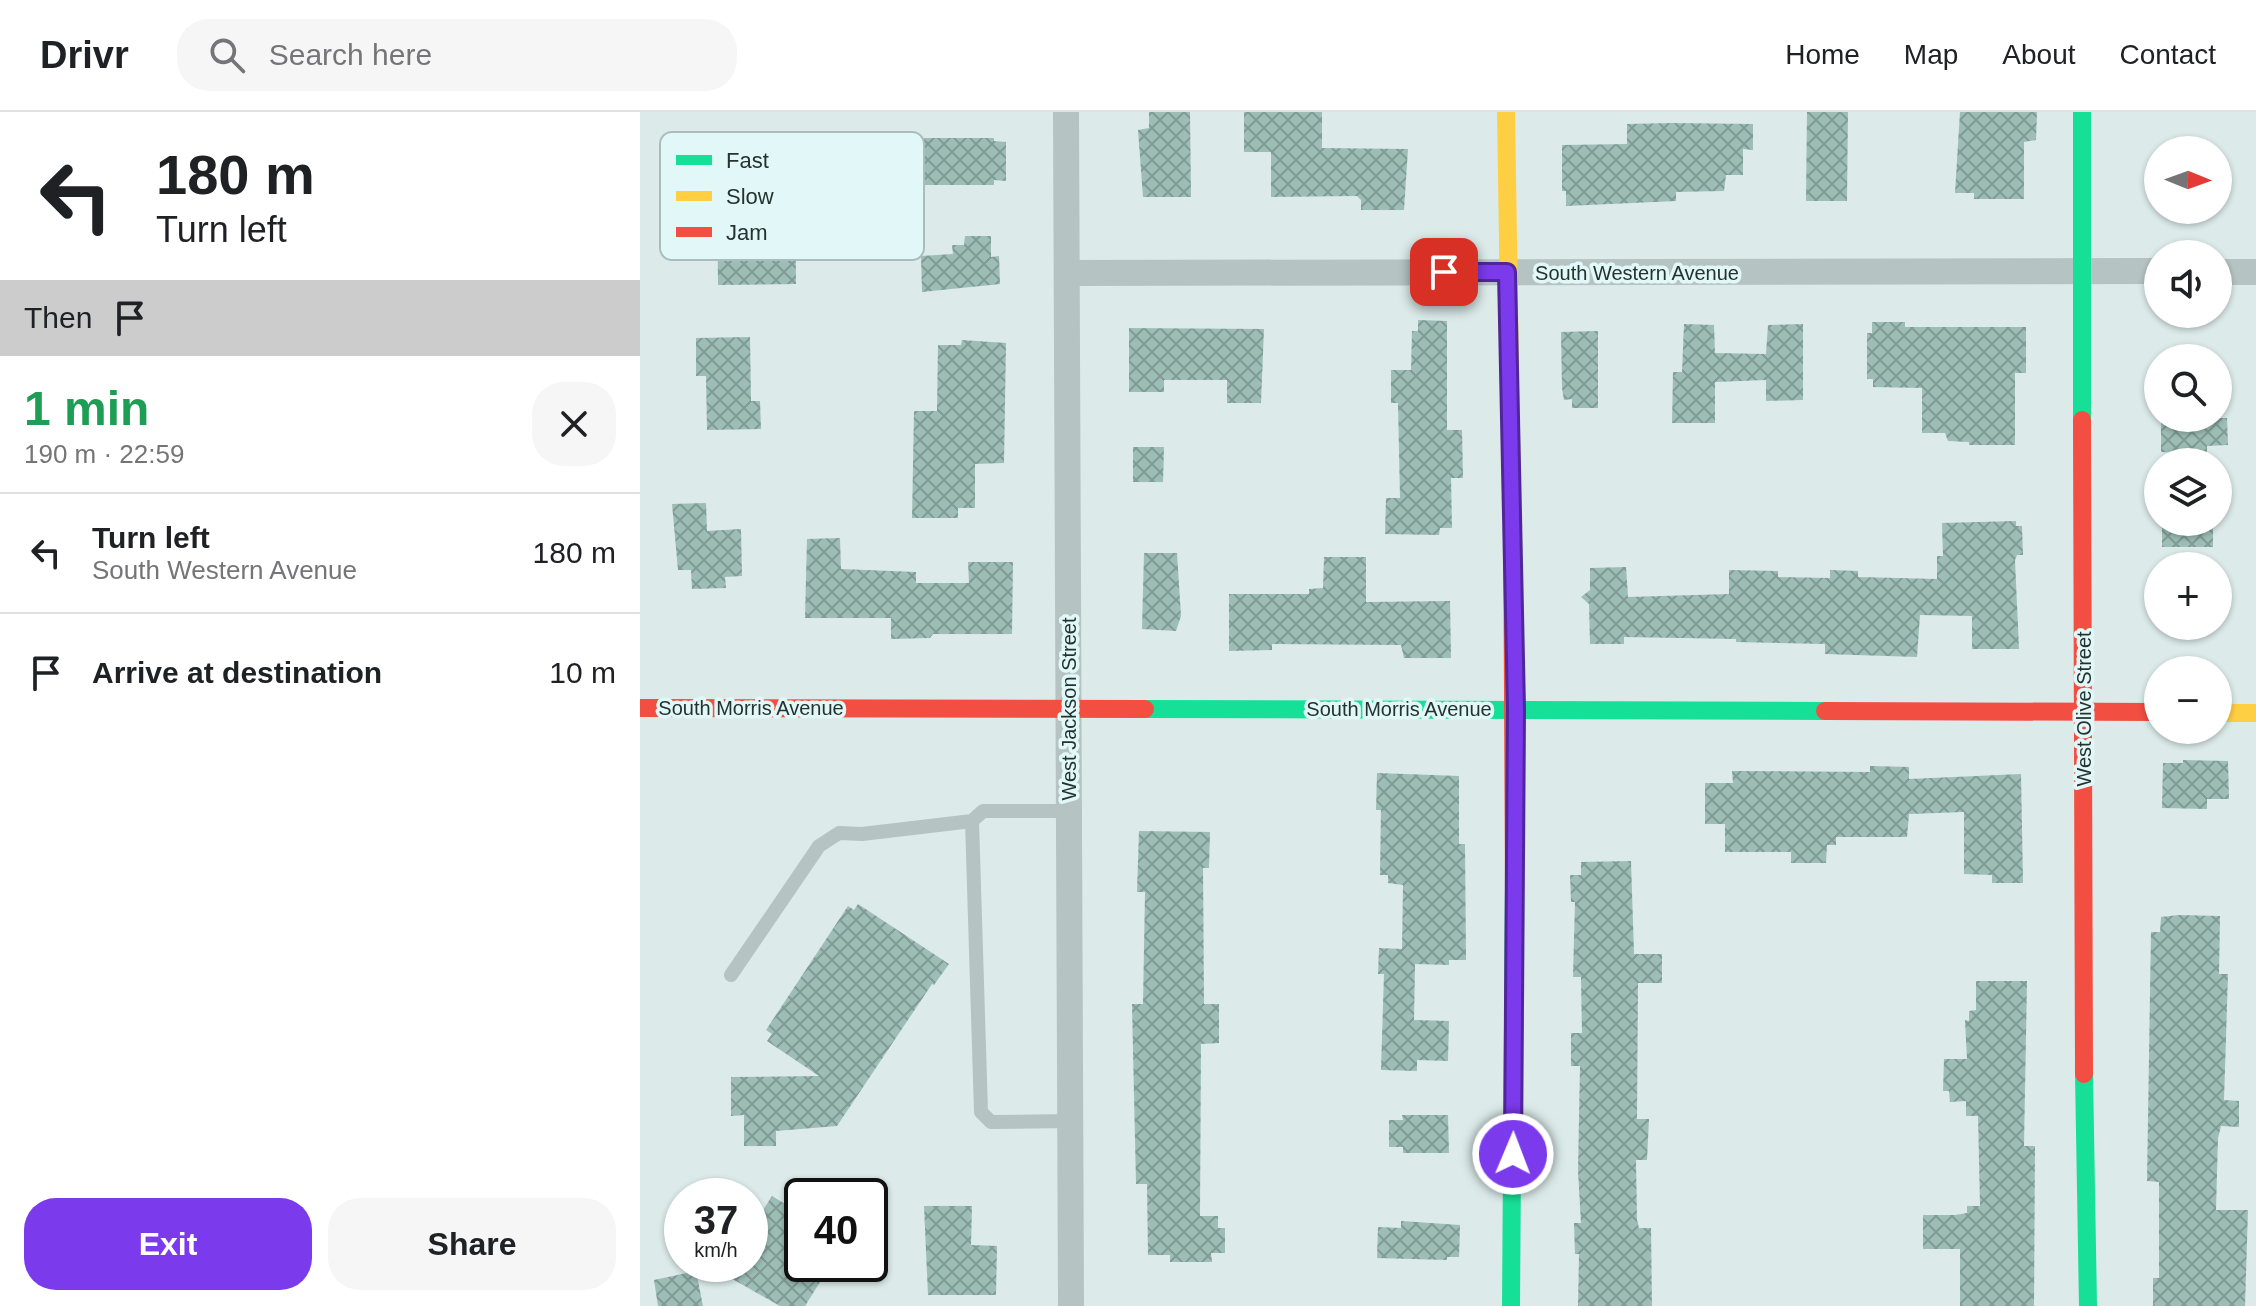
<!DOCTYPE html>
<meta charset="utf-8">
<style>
:root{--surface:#fff;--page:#f6f6f6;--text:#202124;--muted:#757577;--line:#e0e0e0;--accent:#7c3aed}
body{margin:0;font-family:Helvetica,sans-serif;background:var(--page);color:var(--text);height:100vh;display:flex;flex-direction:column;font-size:30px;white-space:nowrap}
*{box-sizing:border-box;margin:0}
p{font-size:26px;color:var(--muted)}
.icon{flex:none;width:44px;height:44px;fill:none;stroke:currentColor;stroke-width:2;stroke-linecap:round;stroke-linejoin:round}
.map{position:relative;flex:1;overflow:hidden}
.details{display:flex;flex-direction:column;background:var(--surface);width:640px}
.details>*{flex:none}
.hud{background:#fff;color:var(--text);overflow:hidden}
.needle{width:52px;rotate:91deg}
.buttons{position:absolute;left:1504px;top:24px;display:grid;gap:16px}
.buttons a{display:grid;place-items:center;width:88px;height:88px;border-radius:50%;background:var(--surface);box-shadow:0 2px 6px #0004;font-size:40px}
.speed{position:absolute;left:24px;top:1066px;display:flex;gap:16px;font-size:40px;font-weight:700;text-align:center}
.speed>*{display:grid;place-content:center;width:104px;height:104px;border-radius:50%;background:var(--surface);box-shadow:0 2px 6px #0004;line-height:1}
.speed small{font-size:20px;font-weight:400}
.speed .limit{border:4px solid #111;border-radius:12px;background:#fff;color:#111}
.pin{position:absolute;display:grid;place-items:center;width:68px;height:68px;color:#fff;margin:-34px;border-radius:16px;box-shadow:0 4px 12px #0006}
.me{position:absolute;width:88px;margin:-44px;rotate:1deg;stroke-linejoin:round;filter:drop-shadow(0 0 6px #0008)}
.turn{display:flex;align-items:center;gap:28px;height:168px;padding:0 24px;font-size:36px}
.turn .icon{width:104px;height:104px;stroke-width:2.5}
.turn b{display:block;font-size:56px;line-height:68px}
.then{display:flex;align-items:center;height:76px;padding:0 24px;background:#0003;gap:16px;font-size:30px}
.round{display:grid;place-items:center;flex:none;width:84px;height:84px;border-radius:32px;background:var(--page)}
.overview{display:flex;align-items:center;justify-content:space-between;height:136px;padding:0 24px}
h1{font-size:48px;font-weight:700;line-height:60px;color:#1e9e55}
.primary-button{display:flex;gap:16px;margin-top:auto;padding:16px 24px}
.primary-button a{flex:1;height:92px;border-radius:32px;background:var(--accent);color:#fff;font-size:32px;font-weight:700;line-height:92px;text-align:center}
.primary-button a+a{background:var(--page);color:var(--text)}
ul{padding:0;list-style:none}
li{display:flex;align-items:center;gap:24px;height:120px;padding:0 24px;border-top:2px solid var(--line)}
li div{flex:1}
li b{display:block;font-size:30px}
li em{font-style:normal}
header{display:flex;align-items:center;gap:48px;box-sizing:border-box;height:112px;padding:0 40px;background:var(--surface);border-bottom:2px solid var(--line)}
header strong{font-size:38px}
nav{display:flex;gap:44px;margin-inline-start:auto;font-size:28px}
.search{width:560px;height:72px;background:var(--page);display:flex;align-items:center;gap:20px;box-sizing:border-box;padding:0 28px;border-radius:32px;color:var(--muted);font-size:30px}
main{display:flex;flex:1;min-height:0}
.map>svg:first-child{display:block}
.building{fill:url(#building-cross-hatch)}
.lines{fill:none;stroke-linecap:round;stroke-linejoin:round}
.lane{stroke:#b5c3c2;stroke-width:14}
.street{stroke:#b5c3c2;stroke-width:26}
.fast{stroke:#16e098;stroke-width:18}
.slow{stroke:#ffcf43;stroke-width:18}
.jam{stroke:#f24e42;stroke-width:18}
.route-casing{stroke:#51269a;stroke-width:20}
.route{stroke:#7c3aed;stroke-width:14}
.labels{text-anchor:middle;stroke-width:7;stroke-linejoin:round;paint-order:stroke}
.street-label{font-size:20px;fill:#253330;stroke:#e2f8f8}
.key{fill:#e2f8f8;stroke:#a9bdbc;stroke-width:2}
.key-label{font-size:22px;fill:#253330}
</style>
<header>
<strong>Drivr</strong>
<div class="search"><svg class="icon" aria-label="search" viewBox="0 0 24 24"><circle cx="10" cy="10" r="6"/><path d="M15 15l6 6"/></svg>Search here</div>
<nav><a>Home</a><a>Map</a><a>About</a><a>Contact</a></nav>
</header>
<main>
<section class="details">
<div class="hud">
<div class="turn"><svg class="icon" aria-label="left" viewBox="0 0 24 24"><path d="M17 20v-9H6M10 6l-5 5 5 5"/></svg><div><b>180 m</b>Turn left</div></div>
<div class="then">Then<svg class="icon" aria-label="arrive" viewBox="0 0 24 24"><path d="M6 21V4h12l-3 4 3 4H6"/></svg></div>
</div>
<div class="overview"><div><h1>1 min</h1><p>190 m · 22:59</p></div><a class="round"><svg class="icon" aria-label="close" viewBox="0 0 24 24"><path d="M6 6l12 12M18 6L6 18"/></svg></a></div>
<ul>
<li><svg class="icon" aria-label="left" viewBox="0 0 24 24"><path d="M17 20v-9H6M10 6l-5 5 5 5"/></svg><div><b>Turn left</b><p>South Western Avenue</p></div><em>180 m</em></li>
<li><svg class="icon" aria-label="arrive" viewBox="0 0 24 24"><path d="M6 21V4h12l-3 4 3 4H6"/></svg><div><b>Arrive at destination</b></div><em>10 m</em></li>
</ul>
<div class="primary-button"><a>Exit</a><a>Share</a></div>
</section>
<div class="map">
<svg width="1616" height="1194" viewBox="0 0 1616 1194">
<defs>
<pattern id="building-cross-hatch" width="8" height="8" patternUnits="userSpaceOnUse" patternTransform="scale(2)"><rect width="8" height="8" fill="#9dbeb6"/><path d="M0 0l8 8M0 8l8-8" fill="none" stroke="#809b94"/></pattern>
</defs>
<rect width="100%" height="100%" fill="#dceaea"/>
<path class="building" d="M509,0h41l1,85h-48l-5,-67 11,-2z
M604,0h78v36l86,1 -4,61h-43v-10l-4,-4 -86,1v-45h-27z
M1167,0h41l-1,89h-41z
M1320,0h77l-1,28 -12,2v57h-50v-6h-19z
M1032,11l81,1v26l-10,-1v26h-17l-2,16 -48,1v9l-110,5v-15h-4v-46l65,-1v-20z
M284,26h70v3l12,1v39l-12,-1v5h-70z
M155,54l1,118 -78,1 -1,-118z
M325,124h26v21l8,-1 1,28 -78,8 -1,-36 32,-2 -1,-9h12z
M778,208l29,1v109h15l1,48h-12l1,50h-12l-1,7 -54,-1 1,-36h14l-2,-95h-7v-33h20l1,-39h6z
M1232,210h33v5h121v46h-11v72h-46v-3l-21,-1 -3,-8h-23v-45l-49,-1v-8h-6v-46h5z
M1044,212l30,1 1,28 51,1 2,-29 35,-1v76l-37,1v-21l-51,2v41h-43l1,-51h9z
M489,216l135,1 -3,74h-34v-23h-63v12h-35z
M958,219v77h-26v-9l-8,1 -2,-12 -1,-56z
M110,225l1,64h9l1,28 -54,1 -1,-54h-10v-38z
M322,228l44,3 -2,120 -29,1v44h-17v10h-46l2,-107h23l1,-66h23z
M1521,306h66l1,27 -21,1v8l-46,-2z
M493,335h31l-1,35h-30z
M66,391l1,28 34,-2 1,47 -17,1 1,11 -34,1 -1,-19h-13l-6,-66z
M1376,409v5h6l1,29h-6l-2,5 4,89h-47v-33l-52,-1 -3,42 -92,-3v-10l-89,-2v-3l-112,-2v7h-34l-1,-40 -8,-7 9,-7v-22l36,-1 2,30 101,-3v-24l49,1v6l52,1v-8l28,1v6l79,2v-23h6l-1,-33z
M1522,410h51v25h-51z
M200,426l1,31 75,3v11h53l-1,-21h45l-1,72h-79l-3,4 -39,1v-21h-86l2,-79z
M504,441h33l4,63 -5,15 -34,-2z
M684,445h42v45l84,-1 1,57h-47l-3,-13 -129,-1v6l-43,1v-57h80v-5l14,-1z
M1543,648l45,1 1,38h-22v10l-45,-1 1,-45h20z
M1230,654l39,1v12l112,-5 2,109h-31v-8l-28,-1v-62l-55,2 -2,23h-71v8h-9l-1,18h-35v-11h-66v-28h-20v-41h28l-1,-12 138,1z
M737,661l82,3v68h6l1,116h-17v5l-34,-1 -1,56 35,1 -1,40 -31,-1v11l-36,-1 3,-96h-6l1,-26 23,1 1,-64 -15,-2v-8h-8l1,-65h-5z
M499,719l71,1 -1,36h-6l1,136h15v39l-18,1 -1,172h18v12h7v25h-14l1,9h-42v-7h-22l-1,-71h-11l-4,-180h11l2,-112h-8z
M991,749l3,93h28v29h-24l-1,136h12l-2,41h-11l1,60 2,8h12l1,78h-74l1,-52h-4l-1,-31h7l-3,-52 2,-105h-9v-33h11l-1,-56h-8l2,-75h-4l-1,-27h11v-13z
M218,792l91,60 -15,21 -2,-1 -95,142 -61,5v15h-32v-31l-13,1v-39l88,-1 -52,-35 5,-7 -6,-4 82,-124 6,4z
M1539,803l41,1 -1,58h9l-4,126 15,1v26l-18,-1 -3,12 -2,72h32l-3,96h-92v-28h6v-96l-12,-1 4,-249h9l1,-15z
M1336,869h51l-3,165h11l-1,160h-74v-57h-37v-34h32l12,-2v-7h13l-2,-90h-12v-15l-16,1 -1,-11h-6l1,-32h23l-2,-39 4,1v-10l7,-1z
M762,1003h46l1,38h-46v-6h-14v-27h14z
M132,1084l30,18v11l-16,25 16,10v4l23,10 -20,32h-25l-74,-42h44v-34z
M284,1094h48l-1,39 26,1 -1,49h-68z
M761,1109l59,4 -1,32h-12v3l-70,-2 1,-31 23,1z
M56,1159l7,35h-45l-4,-26z"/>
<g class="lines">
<path class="lane" d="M430,699h-87l-11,10 9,291 10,10 80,-1
M91,863l88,-129 20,-13 23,1 110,-13"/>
<path class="street" d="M426,0l5,1194
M1578,160h38
M427,161l1091,-2"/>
<path class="fast" d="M1442,0v308
M505,597l680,2
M1444,962l4,232
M871,1194l3,-416"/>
<path class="slow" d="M866,0l6,386
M1578,601h38"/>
<path class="jam" d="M1442,308l2,654
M872,386l2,392
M0,596l505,1
M1185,599l333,1"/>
</g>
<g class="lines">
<g class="route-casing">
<path id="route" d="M804,160h63l9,437 -3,445"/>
</g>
<use href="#route" class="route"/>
</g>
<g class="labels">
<g class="street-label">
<text x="997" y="168">South Western Avenue</text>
<text x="111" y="603">South Morris Avenue</text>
<text transform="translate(429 597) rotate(-90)" y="7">West Jackson Street</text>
<text x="759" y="604">South Morris Avenue</text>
<text transform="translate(1444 597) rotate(-90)" y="7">West Olive Street</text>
</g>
</g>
<rect x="20" y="20" width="264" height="128" rx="12" class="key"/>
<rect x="36" y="43" width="36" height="10" fill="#16e098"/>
<rect x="36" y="79" width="36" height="10" fill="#ffcf43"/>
<rect x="36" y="115" width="36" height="10" fill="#f24e42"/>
<g class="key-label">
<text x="86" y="56">Fast</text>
<text x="86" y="92">Slow</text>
<text x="86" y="128">Jam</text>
</g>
</svg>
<div class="buttons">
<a><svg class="needle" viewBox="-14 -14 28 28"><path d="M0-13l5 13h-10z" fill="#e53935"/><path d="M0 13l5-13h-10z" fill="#757577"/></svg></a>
<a><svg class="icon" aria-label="sound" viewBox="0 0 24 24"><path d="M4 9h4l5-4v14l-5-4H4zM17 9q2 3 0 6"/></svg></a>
<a><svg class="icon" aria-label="search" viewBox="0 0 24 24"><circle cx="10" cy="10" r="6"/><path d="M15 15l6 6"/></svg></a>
<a><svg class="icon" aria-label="layers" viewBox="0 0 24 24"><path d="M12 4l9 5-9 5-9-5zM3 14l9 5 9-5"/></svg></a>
<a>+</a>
<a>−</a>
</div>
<div class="speed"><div>37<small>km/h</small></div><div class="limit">40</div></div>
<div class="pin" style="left:804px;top:160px;background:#d93025"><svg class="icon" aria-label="arrive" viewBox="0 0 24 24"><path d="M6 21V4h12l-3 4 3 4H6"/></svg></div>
<svg class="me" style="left:873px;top:1042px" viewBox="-20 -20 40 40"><circle r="17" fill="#7c3aed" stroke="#fff" stroke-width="3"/><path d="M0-11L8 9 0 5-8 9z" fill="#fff"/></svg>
</div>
</main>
